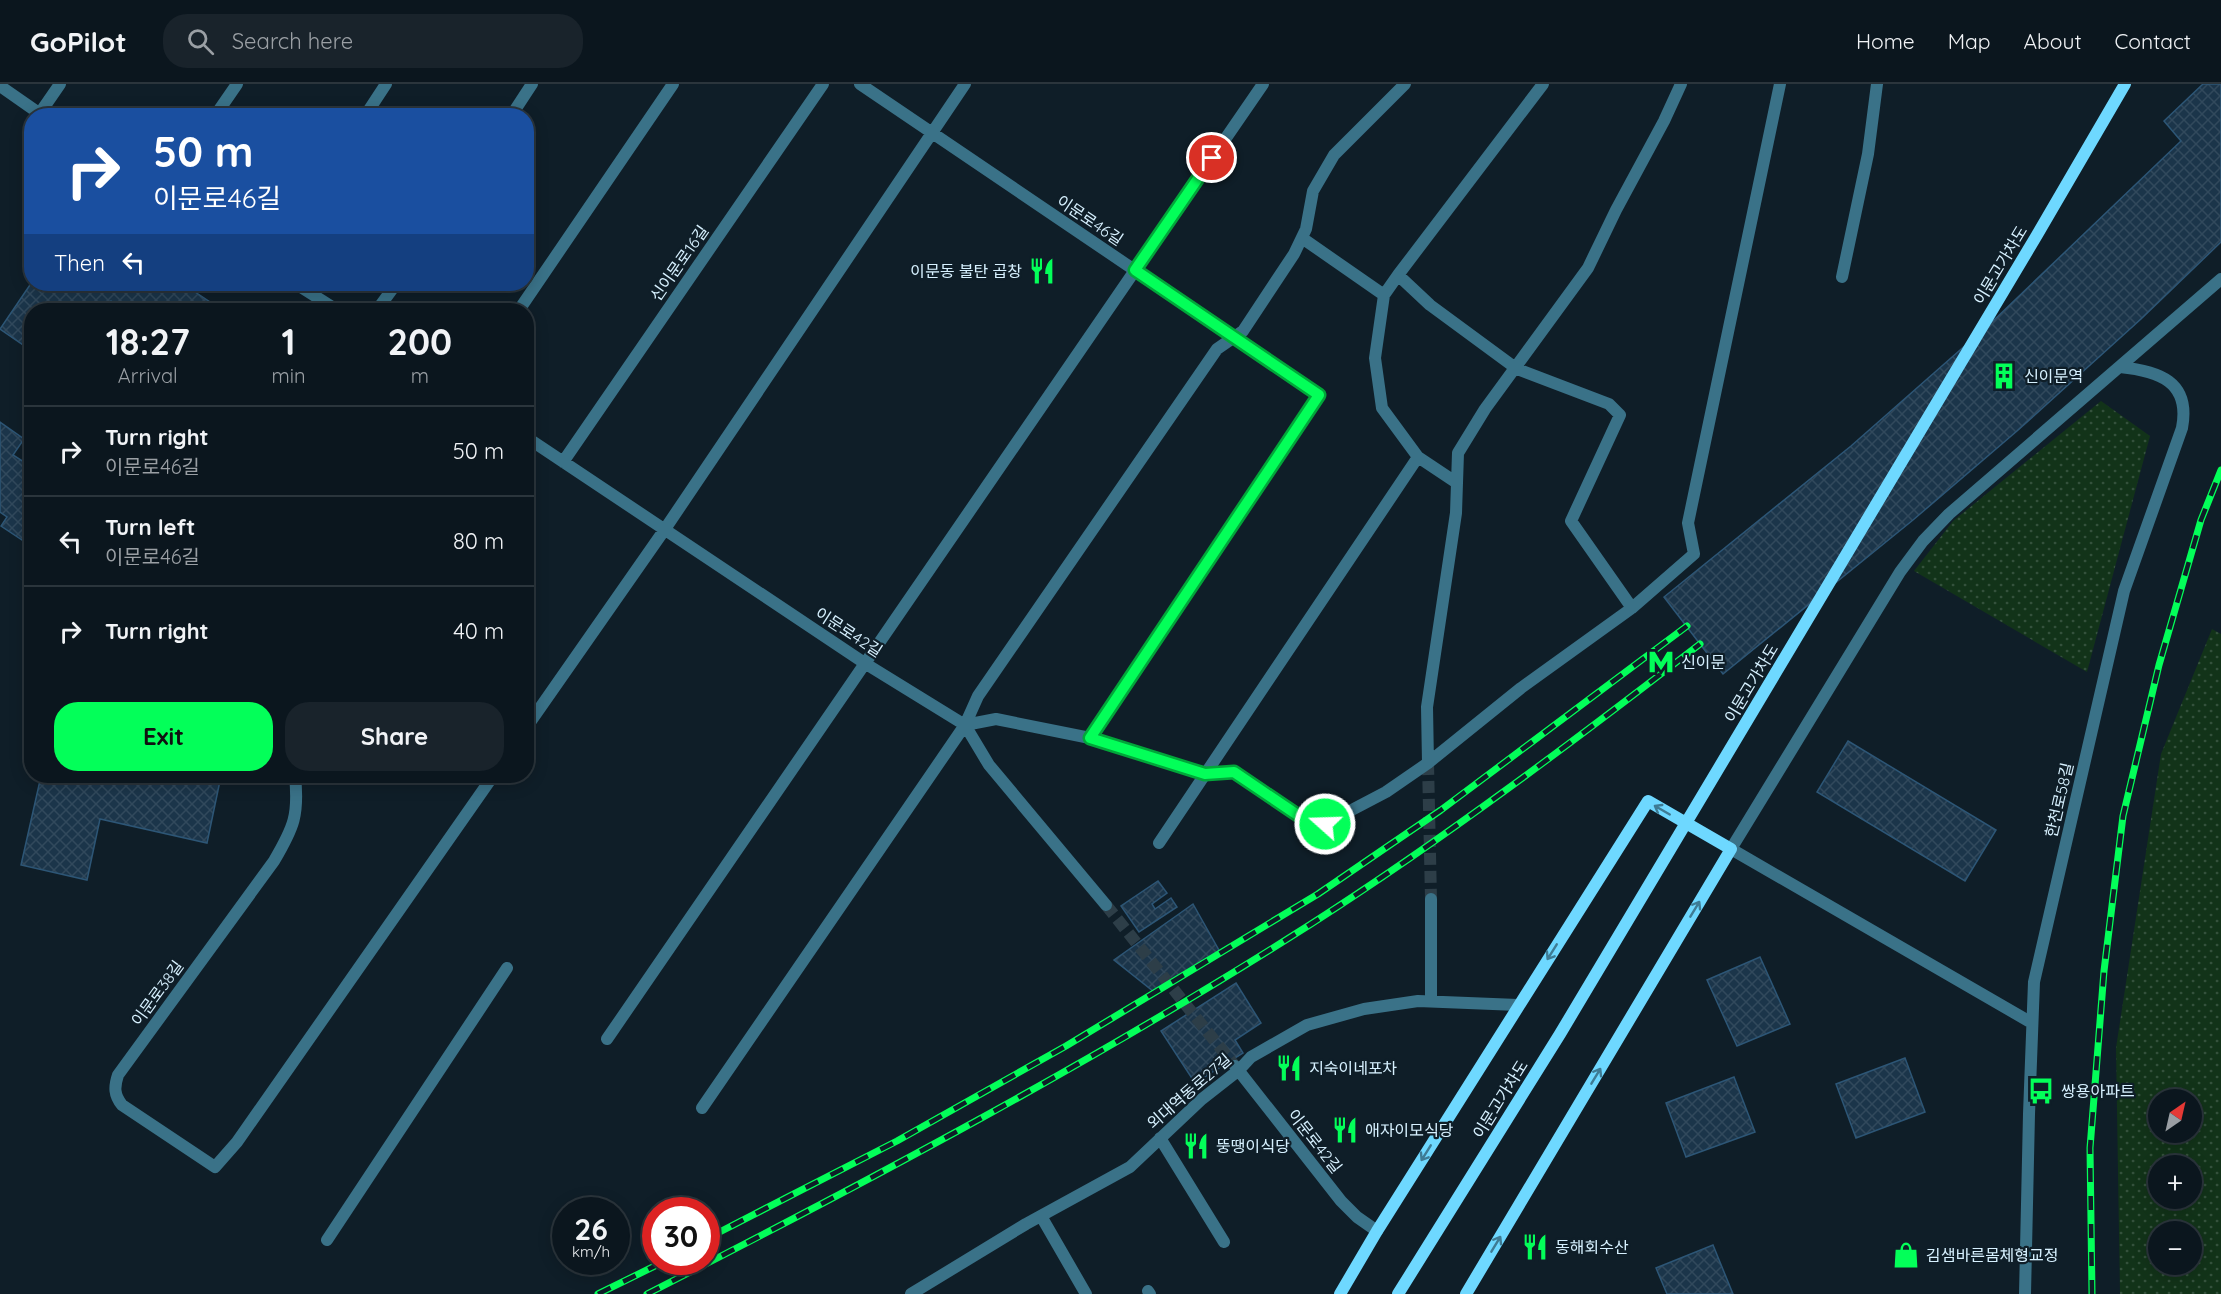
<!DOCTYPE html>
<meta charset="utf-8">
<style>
:root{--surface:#0b161e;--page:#19232b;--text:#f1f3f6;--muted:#9a9fa4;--line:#2b353c;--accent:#03ff59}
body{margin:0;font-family:Quicksand,"Noto Sans KR",sans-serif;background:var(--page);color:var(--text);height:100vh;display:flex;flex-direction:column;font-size:22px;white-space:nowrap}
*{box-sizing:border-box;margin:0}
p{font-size:20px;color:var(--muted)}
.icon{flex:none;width:33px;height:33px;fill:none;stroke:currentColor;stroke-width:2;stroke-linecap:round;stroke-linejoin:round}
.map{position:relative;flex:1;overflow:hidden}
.sheet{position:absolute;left:24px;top:219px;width:510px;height:480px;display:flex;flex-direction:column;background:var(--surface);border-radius:24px;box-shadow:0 3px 15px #0003,0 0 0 2px var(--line)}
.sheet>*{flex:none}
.guide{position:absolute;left:24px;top:24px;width:510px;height:183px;border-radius:24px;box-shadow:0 3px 15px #0003,0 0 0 2px var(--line);background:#1a4fa0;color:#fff;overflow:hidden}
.needle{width:39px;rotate:34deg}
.controls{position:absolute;left:2148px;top:1005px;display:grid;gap:12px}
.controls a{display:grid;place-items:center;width:54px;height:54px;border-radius:50%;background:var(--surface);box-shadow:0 3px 15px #0003,0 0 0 2px var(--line);font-size:30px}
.speed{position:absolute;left:552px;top:1113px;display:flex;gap:12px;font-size:30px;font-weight:700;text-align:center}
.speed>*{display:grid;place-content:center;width:78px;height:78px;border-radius:50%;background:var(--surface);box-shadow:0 3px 15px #0003,0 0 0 2px var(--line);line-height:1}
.speed small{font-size:15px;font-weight:400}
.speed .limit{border:9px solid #d22;background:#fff;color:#111}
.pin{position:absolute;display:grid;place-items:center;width:51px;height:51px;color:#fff;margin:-26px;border:3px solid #fff;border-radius:50%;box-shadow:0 2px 6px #0007}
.me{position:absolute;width:66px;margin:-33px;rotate:290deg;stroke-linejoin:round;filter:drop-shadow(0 0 4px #0008)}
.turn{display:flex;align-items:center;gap:21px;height:126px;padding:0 30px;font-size:27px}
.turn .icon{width:78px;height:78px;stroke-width:2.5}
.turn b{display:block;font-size:42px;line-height:51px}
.then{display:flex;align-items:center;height:57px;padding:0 30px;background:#0003;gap:12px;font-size:22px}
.eta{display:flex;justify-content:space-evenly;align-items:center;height:102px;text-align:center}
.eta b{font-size:36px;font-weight:700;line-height:42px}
.primary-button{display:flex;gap:12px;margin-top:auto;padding:12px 30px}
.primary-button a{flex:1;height:69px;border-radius:24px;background:var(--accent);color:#111;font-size:24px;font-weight:700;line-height:69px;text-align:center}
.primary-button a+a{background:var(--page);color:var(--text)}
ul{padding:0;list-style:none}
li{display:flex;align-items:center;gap:18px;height:90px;padding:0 30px;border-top:2px solid var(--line)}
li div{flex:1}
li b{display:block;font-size:22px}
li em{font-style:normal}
header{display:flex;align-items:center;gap:36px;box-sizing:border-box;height:84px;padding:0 30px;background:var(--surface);border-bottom:2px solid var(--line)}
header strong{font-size:28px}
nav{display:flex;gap:33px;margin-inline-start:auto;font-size:21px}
.search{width:420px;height:54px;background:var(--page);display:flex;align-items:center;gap:15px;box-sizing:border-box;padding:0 21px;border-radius:24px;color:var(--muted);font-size:22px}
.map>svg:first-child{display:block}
.park{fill:url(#park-dots);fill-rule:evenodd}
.building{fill:url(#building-cross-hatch);stroke:#2d5676;stroke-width:1.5}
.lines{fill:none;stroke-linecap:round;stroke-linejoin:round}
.street-tunnel{stroke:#2d3e48;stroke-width:12;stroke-dasharray:12 6;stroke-linecap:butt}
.street{stroke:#3a7288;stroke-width:12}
.secondary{stroke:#6ed8ff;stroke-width:12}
.rail-casing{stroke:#03ff59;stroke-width:7}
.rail{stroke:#0f1e28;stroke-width:4.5;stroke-dasharray:14;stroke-linecap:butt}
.oneway{stroke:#3e7b94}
.route-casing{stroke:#02a63a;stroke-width:15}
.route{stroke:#03ff59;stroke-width:10}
.labels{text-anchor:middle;stroke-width:4.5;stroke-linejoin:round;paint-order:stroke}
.street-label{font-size:16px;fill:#d7f1ff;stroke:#0f1e28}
.poi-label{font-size:16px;fill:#d7f1ff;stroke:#0f1e28;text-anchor:start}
</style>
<header>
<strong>GoPilot</strong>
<div class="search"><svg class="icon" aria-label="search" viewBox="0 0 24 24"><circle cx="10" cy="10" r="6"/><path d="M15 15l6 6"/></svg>Search here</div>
<nav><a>Home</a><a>Map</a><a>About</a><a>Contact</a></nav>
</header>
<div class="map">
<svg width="2221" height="1210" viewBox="0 0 2221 1210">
<defs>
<pattern id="park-dots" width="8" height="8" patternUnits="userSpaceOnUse" patternTransform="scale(1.5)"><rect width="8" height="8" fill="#123319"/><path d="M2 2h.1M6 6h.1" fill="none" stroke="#34513c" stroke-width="1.8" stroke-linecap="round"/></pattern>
<pattern id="building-cross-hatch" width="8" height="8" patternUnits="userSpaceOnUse" patternTransform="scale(1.5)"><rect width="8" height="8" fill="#1b354a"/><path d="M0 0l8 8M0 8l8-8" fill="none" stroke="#31495c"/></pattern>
</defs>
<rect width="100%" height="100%" fill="#0f1e28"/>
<path class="park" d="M2101,317l49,35 -63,236 -173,-101 39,-50z
M2212,545l9,5v660h-101l-4,-246 45,-294zM2158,1016h34v32h-34zM2158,1082h34v32h-34zM2158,1148h34v32h-34z"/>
<path class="building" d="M2203,0h18v158l-80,77 -124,112 -104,89 -190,154 -59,-77 187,-151 142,-125 188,-180 -17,-20z
M32,198v2h151l39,26h-97l-14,-9 -7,9h-72v41l-32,-22z
M0,338l24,17 -11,16 17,11 2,-1v60l-10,15 -21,-14 6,-9 -7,-5z
M1848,657l148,89 -31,51 -148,-89z
M41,692h180l-14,67 -107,-24 -13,61 -66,-15z
M1158,797l9,12 -15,11 3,5 16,-11 6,9 -38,25 -18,-26z
M1193,820l27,48 -67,39 -39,-31z
M1760,873l30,67 -53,22 -30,-66z
M1236,899l25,40 -26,17 8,13 -48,30 -34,-52z
M1905,974l20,54 -69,26 -20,-54z
M1734,993l21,55 -69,25 -20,-54z
M1713,1161l20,49h-66l-11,-26z"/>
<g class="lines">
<path class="street-tunnel" d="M1428,679l3,136
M1106,821l128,160"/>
<path class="street" d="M860,0l459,311 -229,343
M0,2l43,30
M40,29l20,-29
M215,32l22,-32
M365,32l21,-32
M511,32l21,-32
M1302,154l82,57
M1398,191l145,-191
M1842,193l26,-123 9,-70
M296,200l41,26
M377,226l19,-26
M519,226l154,-226
M526,353l340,227 99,61 24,40 117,140
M563,378l260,-378
M1457,399l-39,-26 -36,-49 -7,-50 9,-63 14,-20 32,30 87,64 92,35 11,11 -49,106 61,87 62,-54 -6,-31 92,-439
M965,641l31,-6 94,19 115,36 29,-2 68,46 23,6 61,-32 42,-29 93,-75 111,-80
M526,644l139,-199 300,-445
M1428,679l-1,-56 29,-194 2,-60 27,-44 103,-141 28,-58 48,-89 17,-37
M295,692c4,39 -1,51 -21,85l-156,214c-4,12 -4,20 4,30l93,62 22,-25 256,-366
M1159,759l259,-386
M1431,815v102
M2032,939l-301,-174 169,-277 23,-31 26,-27 272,-235
M607,955l656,-955
M1235,982l106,135 16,16 20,14
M702,1024l263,-383 13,-29 239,-347 26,-18 51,-77 12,-25 7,-38 21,-36 71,-71
M1160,1054l64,104
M1041,1132l45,78
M327,1156l180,-272
M1148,1207l2,3
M911,1210l115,-70 104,-57 72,-68 37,-29 12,-13 56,-32 57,-16 54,-8 100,4
M2025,1210l4,-180 5,-132 90,-391 58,-163c9,-47 -24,-57 -62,-61"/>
<path class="secondary" d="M1340,1210l37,-63 271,-430 83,48 -265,445
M1398,1210l162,-260 477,-799 88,-151"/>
<g class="rail-casing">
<path id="rail" d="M706,1155l191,-98 169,-95 252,-152 123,-84 246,-184
M598,1210l65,-32
M647,1210c226,-115 450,-234 664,-370 134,-86 263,-183 389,-280
M2092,1210l-2,-146 14,-177 19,-155 36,-151 42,-145 20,-50"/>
</g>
<use href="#rail" class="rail"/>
</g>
<defs><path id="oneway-shaft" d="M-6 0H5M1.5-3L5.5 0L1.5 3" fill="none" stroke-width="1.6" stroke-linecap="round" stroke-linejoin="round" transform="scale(1.5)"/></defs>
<g class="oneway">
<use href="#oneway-shaft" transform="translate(1662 726) rotate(-150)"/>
<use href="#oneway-shaft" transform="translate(1695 825) rotate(-59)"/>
<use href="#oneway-shaft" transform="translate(1552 868) rotate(122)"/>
<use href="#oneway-shaft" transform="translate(1596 992) rotate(-59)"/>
<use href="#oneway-shaft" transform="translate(1426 1069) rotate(122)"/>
<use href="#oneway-shaft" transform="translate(1496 1160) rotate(-59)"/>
</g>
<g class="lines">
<g class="route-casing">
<path id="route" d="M1212,74l-77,112 184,125 -229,343 115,36 29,-2 68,46 23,6"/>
</g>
<use href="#route" class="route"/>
</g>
<defs>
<g id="restaurant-bare" transform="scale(2.07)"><path d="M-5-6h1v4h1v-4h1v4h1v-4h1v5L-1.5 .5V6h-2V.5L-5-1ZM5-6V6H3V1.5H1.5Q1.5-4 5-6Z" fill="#03ff59" stroke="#0f1e28" stroke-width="2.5" paint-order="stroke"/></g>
<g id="building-bare" transform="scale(2.07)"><path d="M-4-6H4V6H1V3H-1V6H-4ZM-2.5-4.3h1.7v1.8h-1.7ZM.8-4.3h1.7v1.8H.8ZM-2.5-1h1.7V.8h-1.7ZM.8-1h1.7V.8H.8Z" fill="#03ff59" stroke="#0f1e28" stroke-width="2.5" paint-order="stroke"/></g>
<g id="metro-bare" transform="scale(2.07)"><path d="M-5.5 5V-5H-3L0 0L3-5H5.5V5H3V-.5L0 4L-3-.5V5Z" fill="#03ff59" stroke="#0f1e28" stroke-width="2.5" paint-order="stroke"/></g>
<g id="bus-bare" transform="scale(2.07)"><path d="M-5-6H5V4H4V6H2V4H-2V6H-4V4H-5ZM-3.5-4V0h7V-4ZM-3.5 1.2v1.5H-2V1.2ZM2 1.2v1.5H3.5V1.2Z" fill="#03ff59" stroke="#0f1e28" stroke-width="2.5" paint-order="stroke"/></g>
<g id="shop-bare" transform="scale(2.07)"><path d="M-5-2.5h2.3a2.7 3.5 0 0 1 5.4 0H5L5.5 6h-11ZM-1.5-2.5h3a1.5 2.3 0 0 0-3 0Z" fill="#03ff59" stroke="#0f1e28" stroke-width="2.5" paint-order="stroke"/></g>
</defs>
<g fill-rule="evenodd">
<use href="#restaurant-bare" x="1042" y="187"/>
<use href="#building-bare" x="2004" y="292"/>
<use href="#metro-bare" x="1661" y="578"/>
<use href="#restaurant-bare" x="1289" y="984"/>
<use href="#bus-bare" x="2041" y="1007"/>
<use href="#restaurant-bare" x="1345" y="1046"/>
<use href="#restaurant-bare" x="1196" y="1062"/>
<use href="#restaurant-bare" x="1535" y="1163"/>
<use href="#shop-bare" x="1906" y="1171"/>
</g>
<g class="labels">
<g class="street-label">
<text transform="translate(1090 136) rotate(34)" y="6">이문로46길</text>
<text transform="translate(679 179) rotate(-55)" y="6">신이문로16길</text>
<text transform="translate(2000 181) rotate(-59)" y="6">이문고가차도</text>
<text transform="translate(849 548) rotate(33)" y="6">이문로42길</text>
<text transform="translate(1751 599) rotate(-59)" y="6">이문고가차도</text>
<text transform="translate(2059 716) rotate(-77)" y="6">한천로58길</text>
<text transform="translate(157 909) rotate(-54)" y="6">이문로38길</text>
<text transform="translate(1189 1007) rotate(-41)" y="6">외대역동로27길</text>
<text transform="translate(1500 1015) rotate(-58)" y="6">이문고가차도</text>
<text transform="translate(1315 1057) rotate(52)" y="6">이문로42길</text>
</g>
<g class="poi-label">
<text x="1022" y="193" text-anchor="end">이문동 불탄 곱창</text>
<text x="2024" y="298">신이문역</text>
<text x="1681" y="584">신이문</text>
<text x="1309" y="990">지숙이네포차</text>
<text x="2061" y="1013">쌍용아파트</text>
<text x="1365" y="1052">애자이모식당</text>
<text x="1216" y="1068">뚱땡이식당</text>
<text x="1555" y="1169">동해회수산</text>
<text x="1926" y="1177">김샘바른몸체형교정</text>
</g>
</g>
</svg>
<div class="controls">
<a><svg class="needle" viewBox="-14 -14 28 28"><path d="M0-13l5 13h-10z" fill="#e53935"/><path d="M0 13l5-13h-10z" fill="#9a9fa4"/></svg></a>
<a>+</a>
<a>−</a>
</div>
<div class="speed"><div>26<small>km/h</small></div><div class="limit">30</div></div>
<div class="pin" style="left:1212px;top:74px;background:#d93025"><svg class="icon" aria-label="arrive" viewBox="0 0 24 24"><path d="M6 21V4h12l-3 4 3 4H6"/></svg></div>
<svg class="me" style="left:1325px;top:740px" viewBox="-20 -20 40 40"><circle r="17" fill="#03ff59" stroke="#fff" stroke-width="3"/><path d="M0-11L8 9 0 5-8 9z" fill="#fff"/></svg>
<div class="guide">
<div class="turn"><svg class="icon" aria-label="right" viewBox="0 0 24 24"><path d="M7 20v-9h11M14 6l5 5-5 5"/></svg><div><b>50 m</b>이문로46길</div></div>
<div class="then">Then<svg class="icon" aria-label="left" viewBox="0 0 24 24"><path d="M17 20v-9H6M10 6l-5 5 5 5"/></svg></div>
</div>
<section class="sheet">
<div class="eta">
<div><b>18:27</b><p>Arrival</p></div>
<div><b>1</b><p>min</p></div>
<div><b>200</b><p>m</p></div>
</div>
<ul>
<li><svg class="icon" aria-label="right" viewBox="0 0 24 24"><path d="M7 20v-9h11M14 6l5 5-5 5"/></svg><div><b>Turn right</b><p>이문로46길</p></div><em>50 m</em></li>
<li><svg class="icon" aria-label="left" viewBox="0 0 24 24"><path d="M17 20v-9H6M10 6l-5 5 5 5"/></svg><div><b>Turn left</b><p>이문로46길</p></div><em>80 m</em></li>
<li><svg class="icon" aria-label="right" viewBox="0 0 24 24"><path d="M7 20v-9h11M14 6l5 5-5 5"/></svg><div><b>Turn right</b></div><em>40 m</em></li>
</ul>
<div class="primary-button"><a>Exit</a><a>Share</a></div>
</section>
</div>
